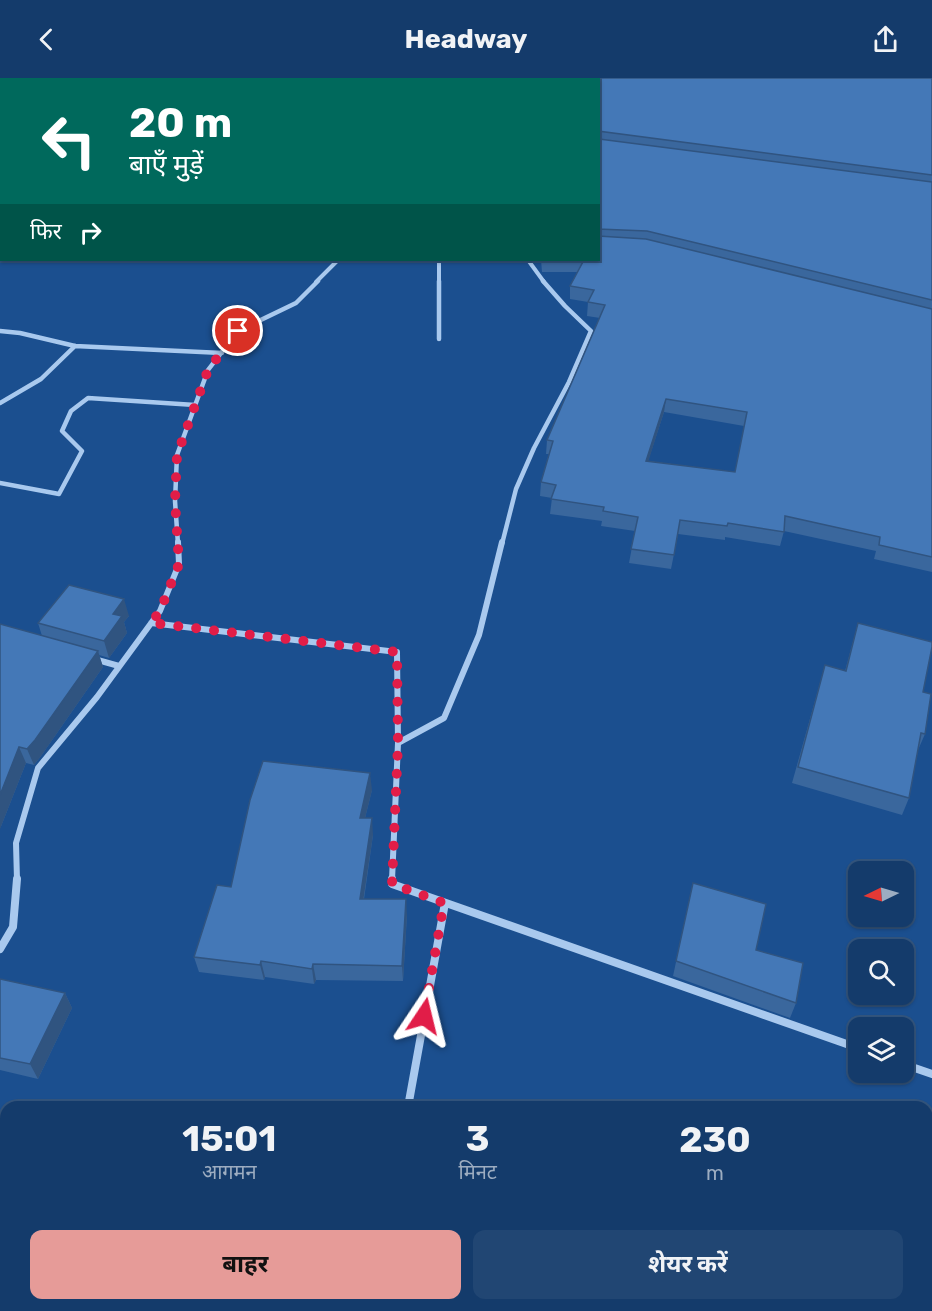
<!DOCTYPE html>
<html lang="hi">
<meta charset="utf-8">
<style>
:root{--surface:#143b6b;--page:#214673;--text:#f1f3f6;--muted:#9dadc1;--line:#33557e;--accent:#e69b98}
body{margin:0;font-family:Rubik,"Noto Sans Devanagari",sans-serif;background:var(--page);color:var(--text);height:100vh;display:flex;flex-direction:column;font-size:22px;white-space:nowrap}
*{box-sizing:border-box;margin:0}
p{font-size:20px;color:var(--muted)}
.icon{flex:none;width:33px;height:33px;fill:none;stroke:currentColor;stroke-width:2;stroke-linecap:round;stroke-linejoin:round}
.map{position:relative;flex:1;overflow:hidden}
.drawer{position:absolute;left:0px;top:1023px;width:933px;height:210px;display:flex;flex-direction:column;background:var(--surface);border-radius:18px 18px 0 0;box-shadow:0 2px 4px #0004,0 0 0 2px var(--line)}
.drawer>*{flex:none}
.top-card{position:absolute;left:0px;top:0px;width:600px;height:183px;box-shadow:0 2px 4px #0004,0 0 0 2px var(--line);background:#00695c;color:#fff;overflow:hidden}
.needle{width:39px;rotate:265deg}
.controls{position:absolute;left:848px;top:783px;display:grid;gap:12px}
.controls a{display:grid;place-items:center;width:66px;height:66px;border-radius:12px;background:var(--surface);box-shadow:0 2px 4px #0004,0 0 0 2px var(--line);font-size:30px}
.pin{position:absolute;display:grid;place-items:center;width:51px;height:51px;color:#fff;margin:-26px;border:3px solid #fff;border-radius:50%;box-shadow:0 2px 6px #0007}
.me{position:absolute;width:66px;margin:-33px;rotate:10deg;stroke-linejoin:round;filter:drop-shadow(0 0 4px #0008)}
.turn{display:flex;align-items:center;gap:21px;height:126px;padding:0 30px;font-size:27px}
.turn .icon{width:78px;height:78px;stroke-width:2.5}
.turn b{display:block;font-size:42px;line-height:51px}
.then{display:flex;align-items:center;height:57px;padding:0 30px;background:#0003;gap:12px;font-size:22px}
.eta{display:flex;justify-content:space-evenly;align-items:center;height:102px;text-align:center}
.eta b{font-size:36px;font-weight:700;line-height:42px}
.cta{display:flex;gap:12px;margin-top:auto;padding:12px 30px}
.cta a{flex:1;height:69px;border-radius:12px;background:var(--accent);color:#111;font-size:24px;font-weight:700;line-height:69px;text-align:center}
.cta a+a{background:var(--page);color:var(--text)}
header{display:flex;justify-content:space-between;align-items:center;height:78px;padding:0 30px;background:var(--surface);font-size:27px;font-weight:700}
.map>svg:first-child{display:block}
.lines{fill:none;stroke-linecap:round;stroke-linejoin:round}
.street-far3{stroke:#a9c9ee;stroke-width:4}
.street-far2{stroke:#a9c9ee;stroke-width:4.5}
.street-far1{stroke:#a9c9ee;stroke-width:6}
.street{stroke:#a9c9ee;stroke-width:8}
.wall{fill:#3a679d;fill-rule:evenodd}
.shaded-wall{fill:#305480}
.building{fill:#4478b7;stroke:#305480;stroke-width:1.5;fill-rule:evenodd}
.route{stroke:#e11d48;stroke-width:10;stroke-dasharray:0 18}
</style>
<header><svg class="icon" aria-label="back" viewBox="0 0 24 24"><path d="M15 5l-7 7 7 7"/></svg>Headway<svg class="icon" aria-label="share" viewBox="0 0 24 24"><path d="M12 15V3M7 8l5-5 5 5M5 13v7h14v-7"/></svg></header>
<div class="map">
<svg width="932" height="1233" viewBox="0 0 932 1233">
<rect width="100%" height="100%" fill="#1b4f8f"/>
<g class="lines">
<path class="street-far3" d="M439,182v22
M528,182l16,22
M316,204l22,-22"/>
<path class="street-far2" d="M439,203v58
M0,253l20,2 55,13 147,7
M0,325l41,-24 34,-33
M0,405l59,11 23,-43 -20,-20 9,-20 17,-13 107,7
M178,466l-3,-43 2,-46 31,-85 30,-39 58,-28 22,-22
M502,466l14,-55 18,-41 35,-66 22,-51 -26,-25 -22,-25"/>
<path class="street-far1" d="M151,545l246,29 1,91
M94,581l25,7
M17,802l-1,-37 22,-75 59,-71 63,-86 19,-47 -1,-22
M392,802l6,-137 46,-25 35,-83 23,-93"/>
<path class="street" d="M392,801v5l466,164
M0,871l13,-22 4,-48
M903,986l29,10
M408,1029l37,-204
M609,1227l13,6
M304,1233l4,-6"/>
</g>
<path class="wall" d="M0,0h932v494l-58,-13 2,-8 -92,-20 -4,15 -55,-9v3l-47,-6 -7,35 -42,-6 6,-32 -34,-5 1,-5 -52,-7 2,-16 -12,-2 1,-14 8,-28h-3l1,-14 53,-122 -13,-2 1,-14 -18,-3v-13l8,-14h-36l-1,-12h57v-180h-596v12h-2zM664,334l80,14 -9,46 -87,-11z
M2,47v31h-2v-30z
M2,79v51h-2v-49z
M129,538l-5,6 3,11 -18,25 -10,-3 4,12 -62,89 -7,9 -8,-2 -26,66 42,-193 -4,-13z
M858,545l65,69 2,42 -7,16 -9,48 -7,17 -110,-32 33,-118 20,6z
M372,712l-7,28 8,17 -9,64 43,16 -4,66 -87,-1 -2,4 -49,-7 -1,3 -65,-8 -5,-15 37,-70z
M693,805l63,67 40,53 -6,15 -117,-42z
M0,901l65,14 7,15 -34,71 -38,-9z"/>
<path class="shaded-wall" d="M666,321l-2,13 -20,63 2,-14z
M124,521l5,17 -5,6 3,11 -18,25 -5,-17 9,-27z
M98,573l5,16 -62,89 -7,9 -7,-16z
M19,669l7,16 -26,66v-34z
M370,695l2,17 -11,44 -1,-16z
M372,740l1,17 -12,80 -1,-16z
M406,821l1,16 -4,66 -1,-15z
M261,883l4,16 -1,3 -4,-15z
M313,886l3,16 -2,4 -2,-15z
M65,915l7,15 -34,71 -8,-15z"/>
<path class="building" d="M0,0h932v97l-334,-44v-51h-598z
M2,47v19h-2v-18z
M599,61l333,43v118l-285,-69 -49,-2z
M2,79v38l-2,1v-37z
M598,158l48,3 286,70v248l-53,-12 1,-8 -95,-21 -1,16 -56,-9 -1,3 -47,-6 -6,35 -43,-6 7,-32 -35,-6 1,-4 -53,-8 5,-14 -15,-3 12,-41 -6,-1 58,-135 -17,-3 6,-12 -24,-4 14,-26h14zM666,321l81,13 -12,60 -89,-11z
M69,507l55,14 -11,15 9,2 -18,25 -66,-18z
M858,545l74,19v5l-9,45 8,2 -6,40 -4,-1 -12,65 -111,-31 27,-102 21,6z
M0,546l98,27 -63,89 -8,9 -8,-2 -19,48z
M263,683l107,12 -10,45h12l-12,81h46l-4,67 -89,-2 -1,5 -51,-8 -1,4 -66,-8 23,-72 14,2 19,-87z
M693,805l73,21 -10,46 47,13 -7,40 -120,-42z
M0,901l65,14 -35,71 -30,-6z"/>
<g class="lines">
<path class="route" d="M238,253l-30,39 -31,85 -2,46 4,63 -19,47 -9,12 246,29 1,92 -6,140 52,19 -20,113"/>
</g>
</svg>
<div class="controls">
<a><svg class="needle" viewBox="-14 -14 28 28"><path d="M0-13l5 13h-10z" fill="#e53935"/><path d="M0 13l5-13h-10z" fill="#9dadc1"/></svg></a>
<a><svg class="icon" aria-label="search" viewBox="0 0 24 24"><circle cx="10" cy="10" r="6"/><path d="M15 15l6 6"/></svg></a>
<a><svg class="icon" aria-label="layers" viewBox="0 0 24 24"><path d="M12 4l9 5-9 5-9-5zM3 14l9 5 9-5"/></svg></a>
</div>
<div class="pin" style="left:238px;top:253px;background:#d93025"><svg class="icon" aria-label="arrive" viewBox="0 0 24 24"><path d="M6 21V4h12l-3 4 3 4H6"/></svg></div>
<svg class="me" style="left:424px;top:938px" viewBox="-20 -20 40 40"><path d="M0-17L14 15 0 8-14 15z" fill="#e11d48" stroke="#fff" stroke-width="4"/></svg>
<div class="top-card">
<div class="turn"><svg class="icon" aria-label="left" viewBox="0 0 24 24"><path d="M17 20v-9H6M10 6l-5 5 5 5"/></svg><div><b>20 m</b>बाएँ मुड़ें</div></div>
<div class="then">फिर<svg class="icon" aria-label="right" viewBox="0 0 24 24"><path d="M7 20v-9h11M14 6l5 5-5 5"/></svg></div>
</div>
<section class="drawer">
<div class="eta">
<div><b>15:01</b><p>आगमन</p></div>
<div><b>3</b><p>मिनट</p></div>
<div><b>230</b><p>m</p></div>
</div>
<div class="cta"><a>बाहर</a><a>शेयर करें</a></div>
</section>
</div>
